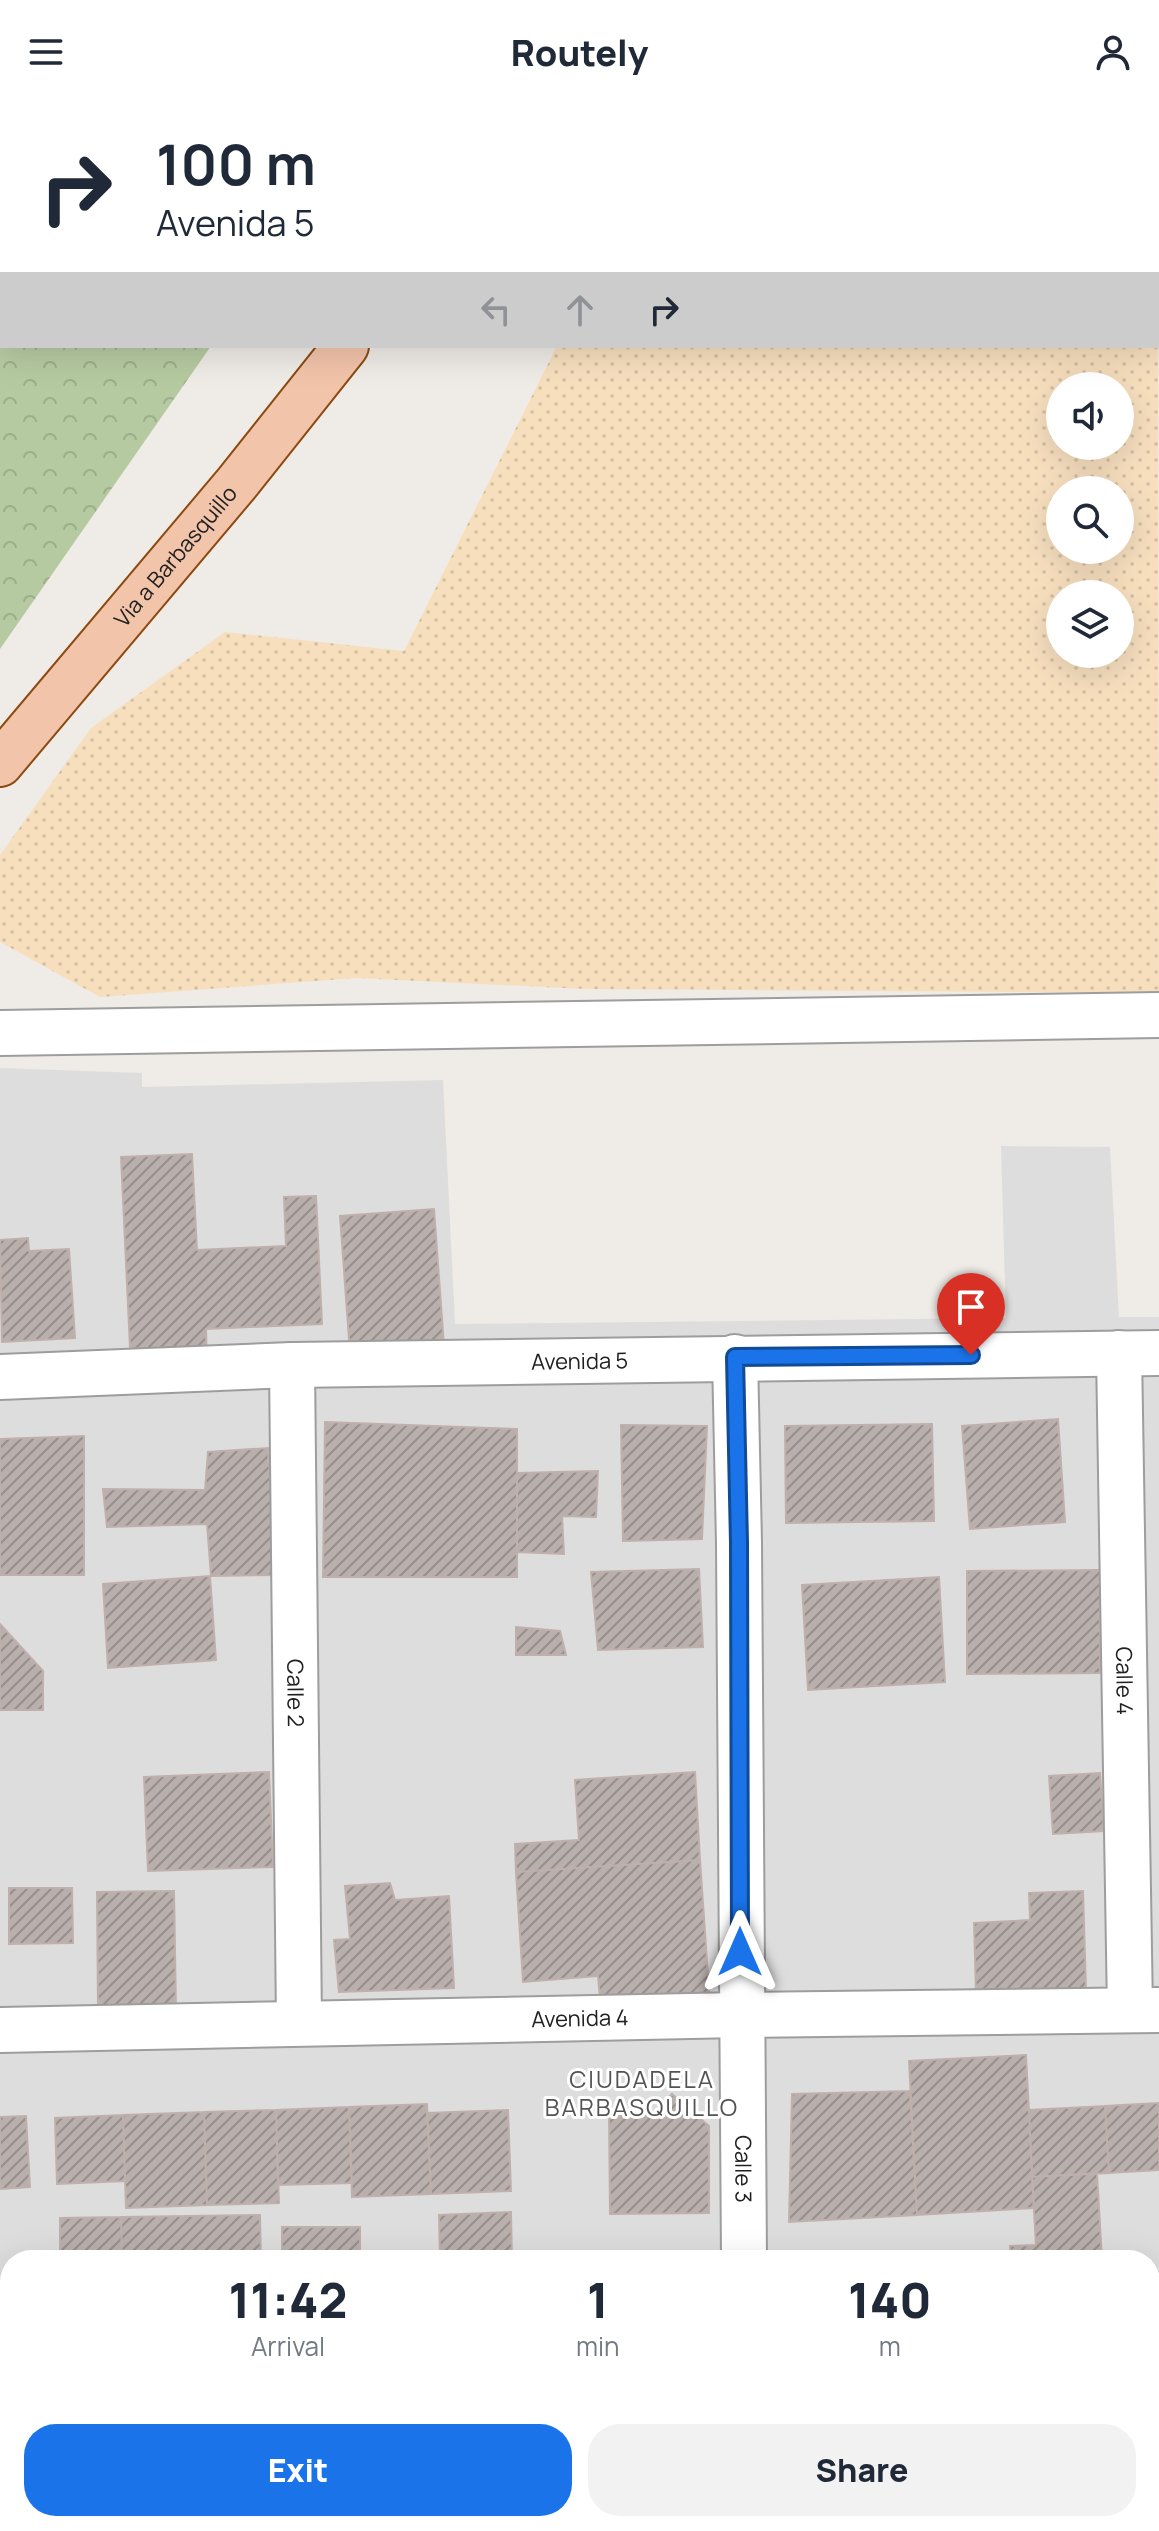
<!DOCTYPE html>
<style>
:root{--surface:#fff;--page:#f2f2f3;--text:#1f2937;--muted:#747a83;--accent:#1a73e8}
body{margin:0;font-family:Manrope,sans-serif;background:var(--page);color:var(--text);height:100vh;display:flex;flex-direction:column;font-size:30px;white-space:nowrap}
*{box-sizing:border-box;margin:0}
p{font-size:26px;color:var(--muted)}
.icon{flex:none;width:44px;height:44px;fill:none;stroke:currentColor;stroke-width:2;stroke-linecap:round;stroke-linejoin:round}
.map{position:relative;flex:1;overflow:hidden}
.details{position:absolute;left:0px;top:2146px;width:1160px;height:282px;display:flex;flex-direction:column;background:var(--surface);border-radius:32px 32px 0 0;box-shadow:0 8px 32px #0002}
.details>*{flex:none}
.banner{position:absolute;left:0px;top:0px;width:1160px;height:244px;box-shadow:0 8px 32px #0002;background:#fff;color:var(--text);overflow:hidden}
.buttons{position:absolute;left:1046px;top:268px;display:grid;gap:16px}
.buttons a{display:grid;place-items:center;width:88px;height:88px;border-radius:50%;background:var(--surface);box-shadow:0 8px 32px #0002;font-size:40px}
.pin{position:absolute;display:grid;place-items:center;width:68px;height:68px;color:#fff;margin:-82px -34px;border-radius:50% 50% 50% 0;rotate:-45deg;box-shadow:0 0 8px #0007}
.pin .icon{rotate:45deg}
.me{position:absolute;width:88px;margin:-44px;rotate:0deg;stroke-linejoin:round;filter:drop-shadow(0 0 6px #0008)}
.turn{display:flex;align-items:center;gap:28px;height:168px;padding:0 24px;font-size:36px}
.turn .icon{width:104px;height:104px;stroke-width:2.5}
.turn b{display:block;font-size:56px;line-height:68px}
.lanes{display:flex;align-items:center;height:76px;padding:0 24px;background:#0003;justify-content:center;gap:40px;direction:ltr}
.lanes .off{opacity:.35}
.eta{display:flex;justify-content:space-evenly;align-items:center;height:136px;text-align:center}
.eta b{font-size:48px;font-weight:800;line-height:56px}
.button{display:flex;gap:16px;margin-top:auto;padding:16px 24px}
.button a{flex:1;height:92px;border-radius:32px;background:var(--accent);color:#fff;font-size:32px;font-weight:800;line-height:92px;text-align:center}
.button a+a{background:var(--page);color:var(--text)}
header{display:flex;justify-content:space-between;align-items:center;height:104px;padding:0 24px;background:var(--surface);font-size:36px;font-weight:800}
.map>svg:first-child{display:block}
.residential{fill:#dedddd;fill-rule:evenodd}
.forest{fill:url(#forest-crowns)}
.sand{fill:url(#sand-dots);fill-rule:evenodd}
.building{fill:url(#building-hatch);stroke:#c0b0ab;stroke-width:2}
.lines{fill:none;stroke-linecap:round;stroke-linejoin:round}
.minor-casing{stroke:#9d9d9d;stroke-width:48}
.major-casing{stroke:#8c4910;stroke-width:48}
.minor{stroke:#fff;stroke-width:44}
.major{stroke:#f2c4aa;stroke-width:44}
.route-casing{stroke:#114b97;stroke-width:20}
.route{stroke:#1a73e8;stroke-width:14}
.labels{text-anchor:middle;stroke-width:6;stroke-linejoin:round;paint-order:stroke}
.street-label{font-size:22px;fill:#202020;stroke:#fff}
.neighbourhood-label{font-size:24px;letter-spacing:2px;fill:#535353;stroke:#fff}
</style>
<header><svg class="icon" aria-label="menu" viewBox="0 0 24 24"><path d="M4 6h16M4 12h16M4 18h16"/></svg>Routely<svg class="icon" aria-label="person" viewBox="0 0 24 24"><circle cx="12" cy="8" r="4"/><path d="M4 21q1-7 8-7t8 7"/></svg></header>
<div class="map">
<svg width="1159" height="2427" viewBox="0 0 1159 2427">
<defs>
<pattern id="forest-crowns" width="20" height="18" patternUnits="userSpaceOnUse" patternTransform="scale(2)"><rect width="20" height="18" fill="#b6caa1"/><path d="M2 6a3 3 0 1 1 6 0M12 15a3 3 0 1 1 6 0" fill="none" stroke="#9cad8a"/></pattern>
<pattern id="sand-dots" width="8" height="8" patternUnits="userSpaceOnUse" patternTransform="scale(2)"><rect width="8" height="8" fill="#f7dfbe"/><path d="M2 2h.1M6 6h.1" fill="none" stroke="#d3bfa3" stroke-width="1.8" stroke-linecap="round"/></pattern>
<pattern id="building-hatch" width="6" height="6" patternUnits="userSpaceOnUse" patternTransform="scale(2)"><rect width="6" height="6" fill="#b9b0ad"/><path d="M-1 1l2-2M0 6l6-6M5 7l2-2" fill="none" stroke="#968f8c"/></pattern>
</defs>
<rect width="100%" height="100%" fill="#efebe7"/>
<path class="residential" d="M0,964l142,5v14l301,-7 12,244 551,-6 -5,-172 109,1 9,170h40v1214h-1159zM10,2156h1140v262h-1140z"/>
<path class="forest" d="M0,0h356l-354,2v240h209l-211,303z"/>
<path class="sand" d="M677,0h193l3,2h-197z
M1158,202l1,687 -574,-4 -229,-11 -256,19 -100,-55v-87l91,-127 134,-96 179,19 153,-305h601zM1060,282h60v60h-60zM1060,386h60v60h-60zM1060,490h60v60h-60z"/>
<path class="building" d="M192,1050l5,96 89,-4 -2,-49 32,-1 6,128 -116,5 1,36 -76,4 -10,-212z
M434,1105l10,137 -94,7 -10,-137z
M28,1134l1,13 40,-2 6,89 -73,4 -2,-102z
M1058,1315l7,103 -95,7 -8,-103z
M325,1318l192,7v148h-194z
M932,1320l2,97 -148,2 -1,-97z
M621,1321l86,1 -5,113 -79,2z
M84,1332v139h-84v-136z
M268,1344l9,127 -66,1 -4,-52 -100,3 -4,-38 102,1 3,-38z
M598,1367l-2,46 -34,-1 2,38 -47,-2v-79z
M699,1465l4,78 -105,3 -7,-78z
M1100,1466v103l-133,1v-103z
M210,1472l6,84 -108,8 -5,-84z
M939,1473l6,105 -137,8 -6,-105z
M0,1520l43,47v39h-43z
M516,1523l44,4 6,24h-50z
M269,1668l4,95 -125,4 -4,-94z
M695,1668l5,88 -184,12 -1,-28 64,-4 -4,-60z
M1100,1669l4,58 -51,3 -4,-58z
M700,1756l10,144 -109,7 -3,-35 -75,6 -7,-110z
M390,1779l5,17 54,-4 5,92 -115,4 -5,-52 16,-1 -5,-53z
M9,1784h63l1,55 -64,1z
M174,1787l2,119 -78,1 -1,-119z
M1083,1787l3,99 -110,4 -2,-71 56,-3 -1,-27z
M1026,1951l8,153 -117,7 -8,-154z
M910,1987l7,124 -128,7 3,-128z
M672,1990l37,32v87l-99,1 -1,-99h44z
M1159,1999v67l-50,3 -4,-67z
M427,2000l4,90 -79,3 -3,-90z
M1105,2002l4,67 -77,4 -3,-67z
M349,2003l3,76 -74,2 -2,-75z
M276,2006l3,93 -72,2 -3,-93z
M508,2006l3,81 -80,3 -4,-81z
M204,2008l3,93 -81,3 -3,-93z
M123,2011l2,66 -68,3 -2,-66z
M26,2012l4,71 -30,2v-72z
M1097,2069l5,87h-91l-1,-14 26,-1 -4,-68z
M511,2108l1,48h-72l-1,-45z
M260,2111l1,45h-139l-1,-43z
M121,2113l1,43h-62v-42z
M282,2123h78v33h-78z
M613,2150v6h-41v-5z
M0,2283h10v77h-10z
M282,2418h69v1l-69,3z
M952,2418h123v2l-123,5z
M1014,2422v5h-93v-2z"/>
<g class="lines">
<g class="minor-casing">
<g id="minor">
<path d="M0,929l1159,-18"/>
<path id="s1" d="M1119,1249l11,657"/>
<path id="s2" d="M735,1253l4,186 5,717"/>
<path id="s3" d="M292,1261l7,658"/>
<path id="s4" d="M0,1273l292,-12 867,-12"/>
<path id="s5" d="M0,1926l740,-15 419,-5"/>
<path d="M1150,2234h9"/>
<path d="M0,2251l10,-1"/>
<path d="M748,2418v9"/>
</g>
</g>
<g class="major-casing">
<g id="major">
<path d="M476,2l1,-2"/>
<path id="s6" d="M0,660l237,-281 109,-137"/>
</g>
</g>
<use href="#minor" class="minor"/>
<use href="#major" class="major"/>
</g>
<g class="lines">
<g class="route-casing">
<path id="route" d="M740,1848l-1,-409 -4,-186 236,-2"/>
</g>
<use href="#route" class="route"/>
</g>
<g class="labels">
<g class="street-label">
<text dy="8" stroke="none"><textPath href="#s6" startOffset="272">Via a Barbasquillo</textPath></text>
<text dy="8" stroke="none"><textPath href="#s4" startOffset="580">Avenida 5</textPath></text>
<text dy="8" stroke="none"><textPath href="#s1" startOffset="328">Calle 4</textPath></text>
<text dy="8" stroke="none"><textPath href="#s3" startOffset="328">Calle 2</textPath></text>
<text dy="8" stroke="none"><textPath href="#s5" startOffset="580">Avenida 4</textPath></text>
<text dy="8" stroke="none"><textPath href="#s2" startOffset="812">Calle 3</textPath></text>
</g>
<g class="neighbourhood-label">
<text x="642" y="1984">CIUDADELA<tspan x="642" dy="28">BARBASQUILLO</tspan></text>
</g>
</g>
</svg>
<div class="buttons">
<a><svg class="icon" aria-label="sound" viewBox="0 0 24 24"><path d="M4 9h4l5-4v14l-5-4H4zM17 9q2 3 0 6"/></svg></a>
<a><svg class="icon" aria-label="search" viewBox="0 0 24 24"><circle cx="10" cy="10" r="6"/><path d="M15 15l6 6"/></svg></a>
<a><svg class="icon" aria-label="layers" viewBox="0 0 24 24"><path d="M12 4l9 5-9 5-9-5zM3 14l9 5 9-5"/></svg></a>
</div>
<div class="pin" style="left:971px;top:1251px;background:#d93025"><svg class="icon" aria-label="arrive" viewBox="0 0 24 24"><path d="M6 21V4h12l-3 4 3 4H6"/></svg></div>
<svg class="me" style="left:740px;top:1848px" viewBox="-20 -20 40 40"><path d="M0-17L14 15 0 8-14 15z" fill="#1a73e8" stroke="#fff" stroke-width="4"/></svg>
<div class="banner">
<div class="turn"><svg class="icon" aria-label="right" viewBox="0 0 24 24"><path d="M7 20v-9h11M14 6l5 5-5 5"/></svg><div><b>100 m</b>Avenida 5</div></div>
<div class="lanes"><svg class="icon off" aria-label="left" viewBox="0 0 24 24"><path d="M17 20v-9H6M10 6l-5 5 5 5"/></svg><svg class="icon off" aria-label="ahead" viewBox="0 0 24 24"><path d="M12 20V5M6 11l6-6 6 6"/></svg><svg class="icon" aria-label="right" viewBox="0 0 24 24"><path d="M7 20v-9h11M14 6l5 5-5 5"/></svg></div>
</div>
<section class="details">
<div class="eta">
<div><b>11:42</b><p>Arrival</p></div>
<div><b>1</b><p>min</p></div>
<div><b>140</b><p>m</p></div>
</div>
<div class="button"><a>Exit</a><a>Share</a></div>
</section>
</div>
